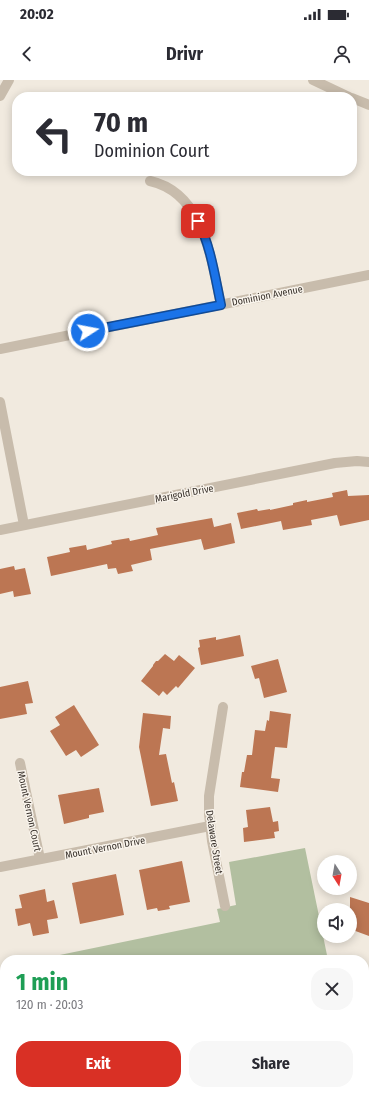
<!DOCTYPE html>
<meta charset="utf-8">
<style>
:root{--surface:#fff;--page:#f7f7f7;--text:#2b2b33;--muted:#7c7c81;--accent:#d93025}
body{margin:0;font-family:"Fira Sans Condensed",sans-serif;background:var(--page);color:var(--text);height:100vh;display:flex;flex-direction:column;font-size:15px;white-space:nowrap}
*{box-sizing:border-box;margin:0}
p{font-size:13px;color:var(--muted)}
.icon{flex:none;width:22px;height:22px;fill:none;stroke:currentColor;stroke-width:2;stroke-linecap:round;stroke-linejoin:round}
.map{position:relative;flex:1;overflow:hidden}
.drawer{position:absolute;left:0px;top:875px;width:369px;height:140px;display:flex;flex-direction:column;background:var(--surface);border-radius:16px 16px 0 0;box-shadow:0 2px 10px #0003}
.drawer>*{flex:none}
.hud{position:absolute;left:12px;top:12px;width:345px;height:84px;border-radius:16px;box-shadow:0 2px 10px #0003;background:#fff;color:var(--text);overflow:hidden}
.needle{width:26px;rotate:169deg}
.fabs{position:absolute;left:317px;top:775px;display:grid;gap:8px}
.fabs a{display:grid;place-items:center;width:40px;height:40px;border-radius:50%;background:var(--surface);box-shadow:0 2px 10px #0003;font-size:20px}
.pin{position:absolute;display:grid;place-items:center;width:34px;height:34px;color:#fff;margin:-17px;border-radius:8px;box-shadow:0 2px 6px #0006}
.me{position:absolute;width:44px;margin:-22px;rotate:79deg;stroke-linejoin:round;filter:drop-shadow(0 0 3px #0008)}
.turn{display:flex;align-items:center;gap:14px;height:84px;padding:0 16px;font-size:18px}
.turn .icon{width:52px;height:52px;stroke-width:2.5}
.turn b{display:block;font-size:28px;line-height:34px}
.round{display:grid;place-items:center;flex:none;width:42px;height:42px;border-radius:16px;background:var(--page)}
.summary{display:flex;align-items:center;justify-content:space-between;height:68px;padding:0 16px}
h1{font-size:24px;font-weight:700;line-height:30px;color:#1e9e55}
.action{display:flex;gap:8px;margin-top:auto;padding:8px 16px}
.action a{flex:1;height:46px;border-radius:16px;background:var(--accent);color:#fff;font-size:16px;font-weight:700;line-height:46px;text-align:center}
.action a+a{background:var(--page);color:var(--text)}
.status{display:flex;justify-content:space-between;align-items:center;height:28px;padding:0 20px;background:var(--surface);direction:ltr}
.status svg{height:11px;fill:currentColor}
header{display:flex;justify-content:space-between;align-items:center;height:52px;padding:0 16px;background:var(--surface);font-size:18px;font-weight:700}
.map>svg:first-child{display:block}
.green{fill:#b2bfa0}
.building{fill:#bc7653}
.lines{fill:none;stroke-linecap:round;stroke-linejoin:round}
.minor{stroke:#c8bcac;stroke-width:10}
.route-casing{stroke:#114b97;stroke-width:10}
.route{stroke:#1a73e8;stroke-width:7}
.labels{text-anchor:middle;stroke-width:3;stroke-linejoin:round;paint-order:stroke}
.street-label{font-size:10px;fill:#37302a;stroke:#f9f4ec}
</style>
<div class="status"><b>20:02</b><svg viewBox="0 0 49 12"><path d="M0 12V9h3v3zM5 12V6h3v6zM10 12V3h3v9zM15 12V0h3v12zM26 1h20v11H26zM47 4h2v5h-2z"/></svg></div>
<header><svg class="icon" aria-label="back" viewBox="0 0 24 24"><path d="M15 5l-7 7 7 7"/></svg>Drivr<svg class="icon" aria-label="person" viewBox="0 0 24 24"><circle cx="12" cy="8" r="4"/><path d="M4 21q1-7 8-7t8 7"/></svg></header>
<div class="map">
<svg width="369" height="1015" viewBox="0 0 369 1015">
<rect width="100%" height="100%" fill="#f1eadf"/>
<path class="green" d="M305,768l23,112h-278v-3l170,-35 -3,-13 19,-4 -7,-43z
M5,896v114h351l1,5h-357v-118z"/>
<path class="building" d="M347,410l1,6 21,-1v25l-29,6 -3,-11 -26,5 1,5 -29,5 -2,-9 -40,8 -4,-16 20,-4 1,2 12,-2v1l23,-5v-2l14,-3v2l26,-5 -1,-4z
M212,438l2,9 17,-4 4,20 -31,7 -3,-11 -51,10 2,11 -21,5 2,6 -15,3 -2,-6 -8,1 -1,-5 -56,12 -4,-19 23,-5 -1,-4 17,-3 1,5 25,-6 -1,-3 18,-3 1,3 28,-6 -2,-7z
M14,486l1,4 10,-2 6,26 -17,3 -1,-6 -13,3v-25z
M240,555l4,21 -43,9 -3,-17 2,-1 -1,-7 17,-3v3z
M165,574l9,7 5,-6 16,13 -17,20 -2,-2 -9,9 -4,-4 -4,5 -18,-15 12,-15v-1l3,-4h2z
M278,579l9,33 -23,6 -5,-20 -4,1 -4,-13z
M28,601l5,22 -8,1 2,10 -27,5v-32z
M74,625l25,40 -18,12 -5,-7 -10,6 -16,-25 10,-6 -5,-8z
M270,631l21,3 -4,34 -12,-1 -4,31 9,1 -2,13 -38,-5 2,-15h2l3,-17h5l3,-25 10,1 2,-11 2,1z
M143,633l28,3 -1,13 -7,-1 -4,27 7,-1 6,29 2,-1 4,19 -27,5 -12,-59z
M99,708l5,24 -15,3v3l-25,6 -6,-29z
M270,727l3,15 5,-1 1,10 -5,1 1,6 -31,4 -1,-14 5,-1 -2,-17z
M182,781l8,41 -21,4 1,3 -12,2 -1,-3 -10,2 -8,-40z
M116,794l8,41 -44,9 -8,-41z
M45,809l2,13 7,-2 4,18 -11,2 2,13 -16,3 -3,-13 -12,3 -3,-17 7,-1 -3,-13z
M350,817l19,6v33l-19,-7z"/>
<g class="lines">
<path class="minor" d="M313,0l36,17
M0,16l9,-16
M352,18l17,7
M150,101c54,12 61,78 71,124
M0,269l369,-74
M0,322l24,123
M0,450l335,-67 22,-2 12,1
M223,627l-14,89v18l3,27 13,65
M20,683l20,96
M0,787l210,-41"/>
</g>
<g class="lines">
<g class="route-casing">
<path id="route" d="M88,251l133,-26c-6,-28 -10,-58 -23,-84"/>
</g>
<use href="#route" class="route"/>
</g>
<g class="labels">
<g class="street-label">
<text transform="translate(267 215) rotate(-11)" y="4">Dominion Avenue</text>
<text transform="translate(184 413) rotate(-11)" y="4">Marigold Drive</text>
<text transform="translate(30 731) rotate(78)" y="4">Mount Vernon Court</text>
<text transform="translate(215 762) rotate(81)" y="4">Delaware Street</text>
<text transform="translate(105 767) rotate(-11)" y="4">Mount Vernon Drive</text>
</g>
</g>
</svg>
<div class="fabs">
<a><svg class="needle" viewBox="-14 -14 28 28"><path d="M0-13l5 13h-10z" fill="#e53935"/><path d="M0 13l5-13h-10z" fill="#7c7c81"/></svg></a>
<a><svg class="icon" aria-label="sound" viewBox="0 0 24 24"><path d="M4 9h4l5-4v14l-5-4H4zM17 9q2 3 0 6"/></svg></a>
</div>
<div class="pin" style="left:198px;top:141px;background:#d93025"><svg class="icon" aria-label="arrive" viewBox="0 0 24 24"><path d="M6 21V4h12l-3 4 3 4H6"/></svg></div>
<svg class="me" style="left:88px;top:251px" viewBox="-20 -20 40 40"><circle r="17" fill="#1a73e8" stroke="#fff" stroke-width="3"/><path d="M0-11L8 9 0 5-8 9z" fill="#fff"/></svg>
<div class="hud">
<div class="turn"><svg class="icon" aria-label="left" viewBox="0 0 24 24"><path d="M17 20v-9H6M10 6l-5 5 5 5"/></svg><div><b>70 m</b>Dominion Court</div></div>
</div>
<section class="drawer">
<div class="summary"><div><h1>1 min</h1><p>120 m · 20:03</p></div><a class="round"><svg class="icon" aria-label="close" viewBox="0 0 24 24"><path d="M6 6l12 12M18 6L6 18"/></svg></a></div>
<div class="action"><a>Exit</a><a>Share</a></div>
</section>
</div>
